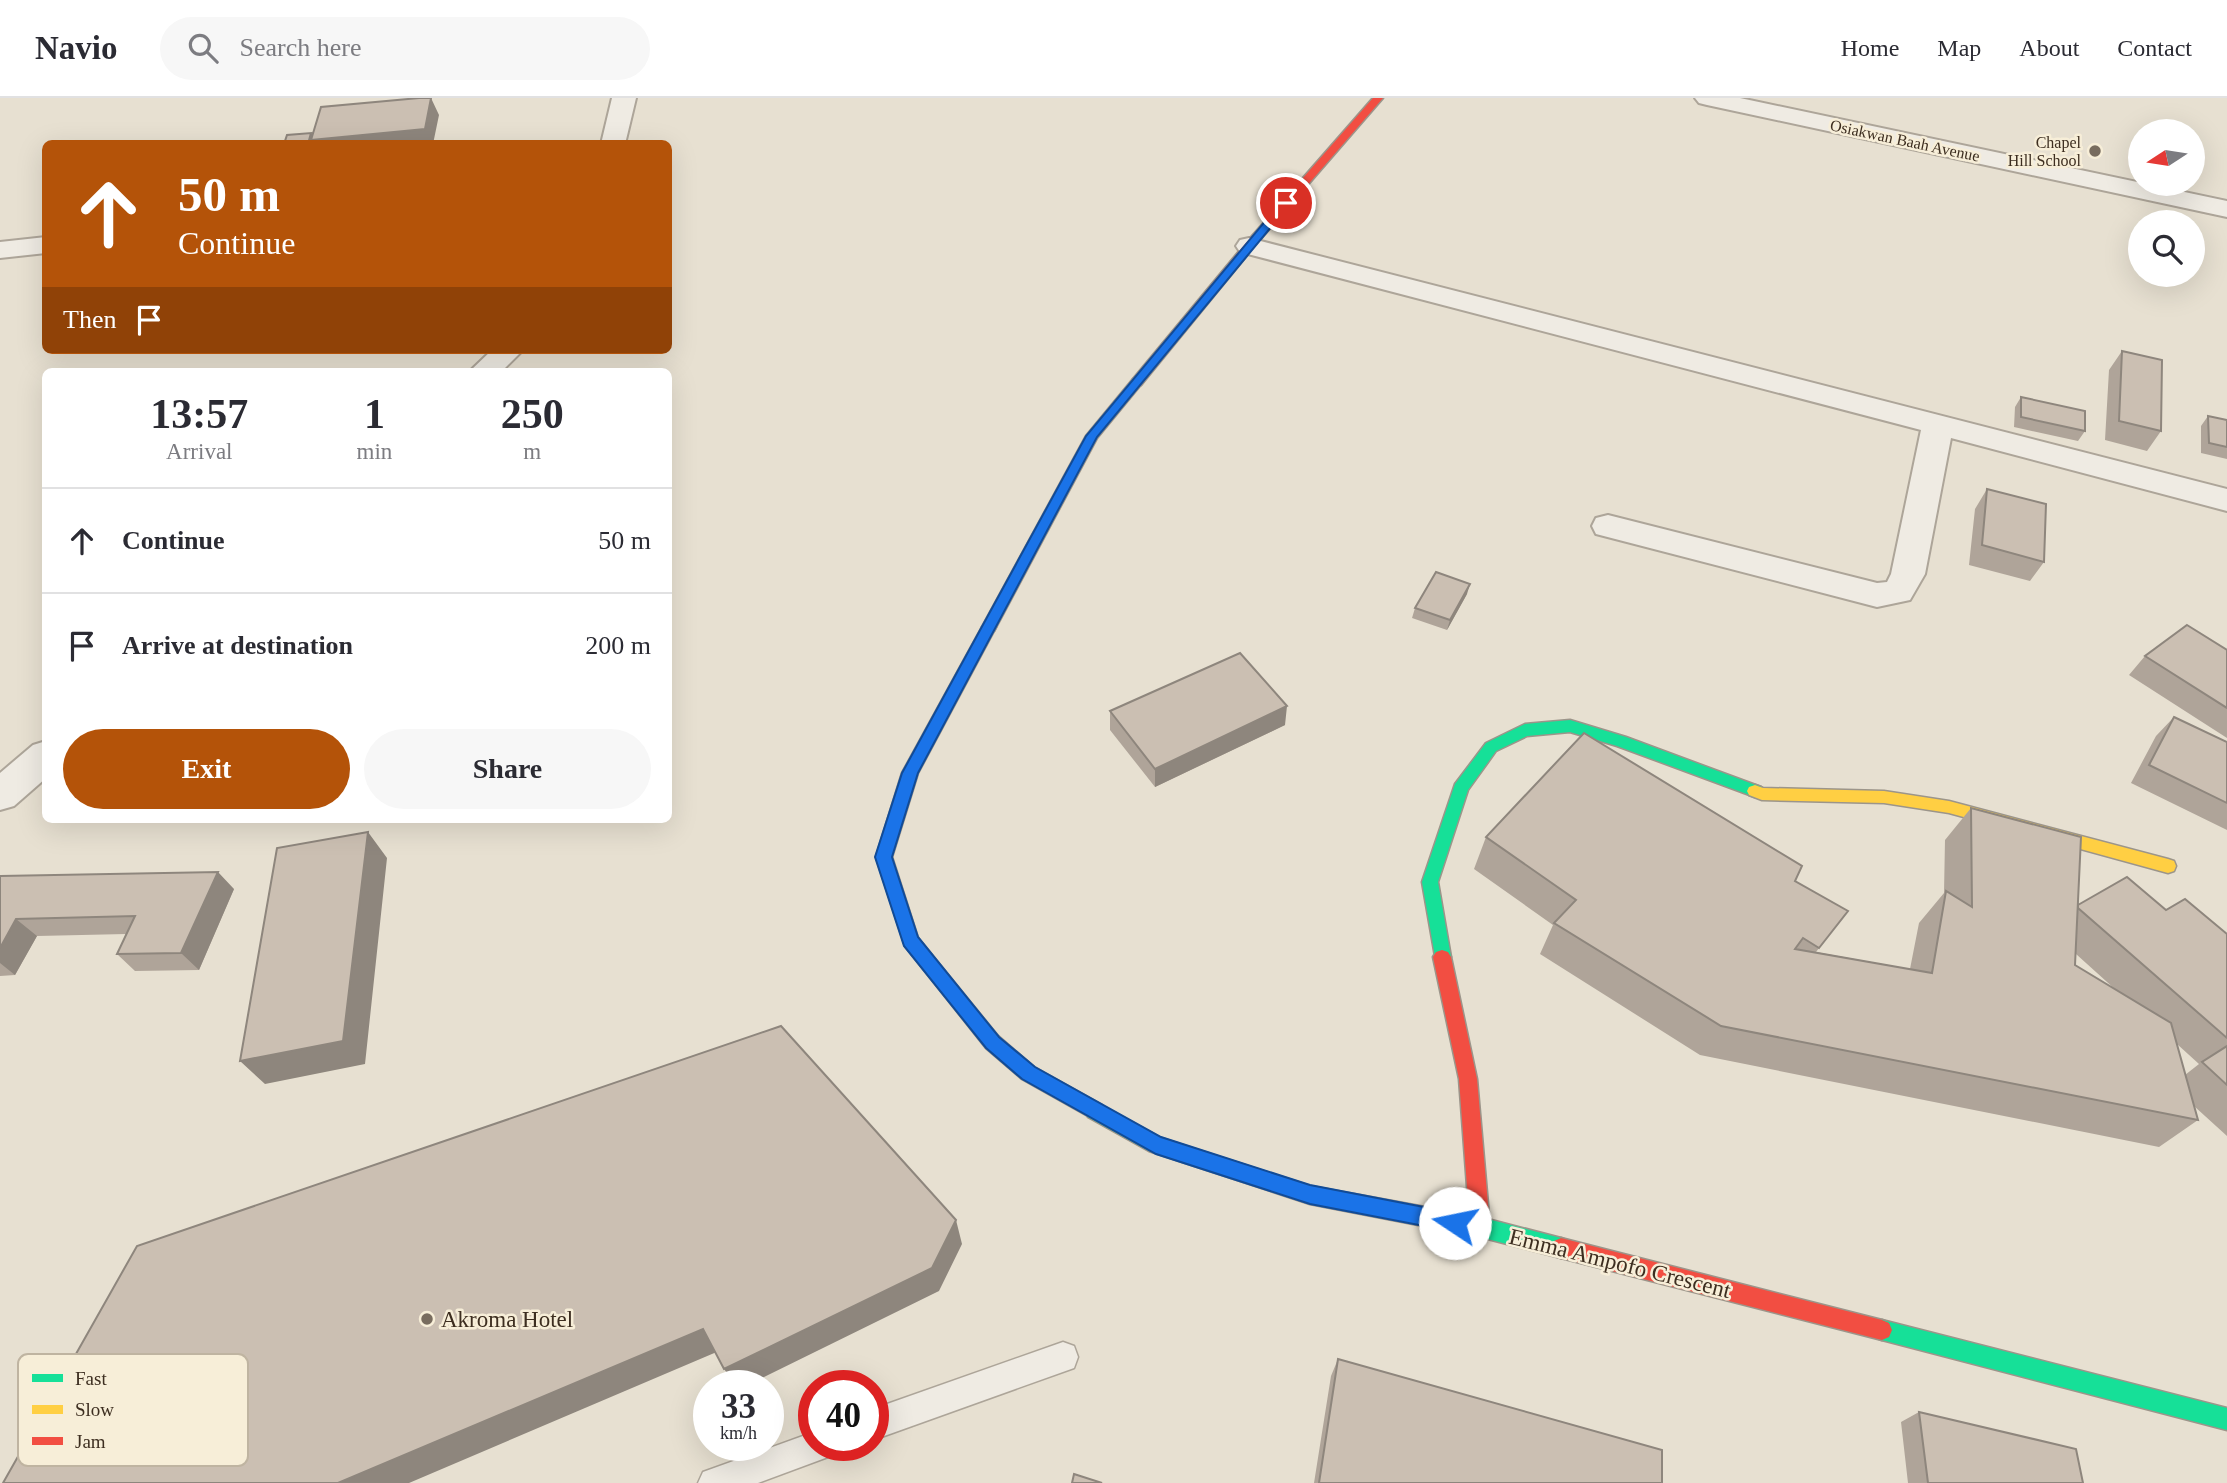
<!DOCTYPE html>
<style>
:root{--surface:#fff;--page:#f7f7f7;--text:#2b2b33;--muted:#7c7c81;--line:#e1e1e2;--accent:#b45309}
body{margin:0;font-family:"Times New Roman",serif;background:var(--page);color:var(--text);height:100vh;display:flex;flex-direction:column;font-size:26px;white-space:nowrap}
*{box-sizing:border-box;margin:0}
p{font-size:23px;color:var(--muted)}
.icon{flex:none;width:38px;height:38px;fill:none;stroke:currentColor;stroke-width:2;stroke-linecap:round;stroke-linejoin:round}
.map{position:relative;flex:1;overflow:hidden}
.drawer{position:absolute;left:42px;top:270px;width:630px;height:455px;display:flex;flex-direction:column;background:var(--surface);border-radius:10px;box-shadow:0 7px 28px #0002}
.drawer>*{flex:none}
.banner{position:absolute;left:42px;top:42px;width:630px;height:214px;border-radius:10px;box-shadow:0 7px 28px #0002;background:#b45309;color:#fff;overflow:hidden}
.needle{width:46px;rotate:258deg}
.buttons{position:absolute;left:2128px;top:21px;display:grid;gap:14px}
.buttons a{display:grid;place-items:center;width:77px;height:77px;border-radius:50%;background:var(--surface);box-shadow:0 7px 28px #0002;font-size:35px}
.speed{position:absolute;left:693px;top:1272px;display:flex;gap:14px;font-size:35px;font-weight:700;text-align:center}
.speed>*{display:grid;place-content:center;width:91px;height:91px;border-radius:50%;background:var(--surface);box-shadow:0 7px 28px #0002;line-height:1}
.speed small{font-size:18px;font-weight:400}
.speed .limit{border:10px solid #d22;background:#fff;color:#111}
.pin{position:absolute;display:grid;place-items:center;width:60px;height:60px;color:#fff;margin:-30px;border:4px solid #fff;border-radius:50%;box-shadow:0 2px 7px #0007}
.me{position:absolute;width:77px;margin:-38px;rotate:281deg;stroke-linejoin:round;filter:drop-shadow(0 0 5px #0008)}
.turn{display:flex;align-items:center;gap:24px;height:147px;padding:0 21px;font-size:32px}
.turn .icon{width:91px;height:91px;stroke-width:2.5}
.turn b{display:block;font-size:49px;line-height:60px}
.then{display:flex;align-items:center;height:66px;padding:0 21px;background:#0003;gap:14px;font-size:26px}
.eta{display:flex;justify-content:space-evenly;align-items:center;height:119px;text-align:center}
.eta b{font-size:42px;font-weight:700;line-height:49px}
.cta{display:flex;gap:14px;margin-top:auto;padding:14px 21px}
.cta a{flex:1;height:80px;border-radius:42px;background:var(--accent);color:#fff;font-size:28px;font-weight:700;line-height:80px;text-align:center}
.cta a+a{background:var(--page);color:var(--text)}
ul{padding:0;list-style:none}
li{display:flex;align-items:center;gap:21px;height:105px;padding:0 21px;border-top:2px solid var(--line)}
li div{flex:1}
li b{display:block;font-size:26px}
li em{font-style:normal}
header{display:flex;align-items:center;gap:42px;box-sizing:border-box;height:98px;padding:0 35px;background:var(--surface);border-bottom:2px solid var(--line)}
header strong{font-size:33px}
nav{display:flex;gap:38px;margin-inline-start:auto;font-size:24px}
.search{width:490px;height:63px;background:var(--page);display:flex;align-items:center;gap:18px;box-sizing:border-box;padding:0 24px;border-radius:38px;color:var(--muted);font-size:26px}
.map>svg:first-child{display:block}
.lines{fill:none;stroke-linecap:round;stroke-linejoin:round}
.lane-casing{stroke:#ada599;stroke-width:3}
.street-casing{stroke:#ada599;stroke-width:4}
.fast-casing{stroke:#9c958a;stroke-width:3}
.slow-casing{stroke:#9c958a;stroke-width:3}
.jam-casing{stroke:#9c958a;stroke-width:3}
.lane{fill:#efebe3;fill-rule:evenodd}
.street{fill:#efebe3;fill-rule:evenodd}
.fast{fill:#16e098;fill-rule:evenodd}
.slow{fill:#ffcf43;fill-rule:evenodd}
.jam{fill:#f24e42;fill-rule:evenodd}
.wall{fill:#afa499;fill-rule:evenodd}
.shaded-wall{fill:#8e867d}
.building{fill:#cbbfb2;stroke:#8e867d;stroke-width:2}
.route{fill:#1a73e8;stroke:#114b97;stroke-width:2}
.poi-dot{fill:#786c5e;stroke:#f7eed8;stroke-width:2.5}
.labels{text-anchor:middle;stroke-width:5;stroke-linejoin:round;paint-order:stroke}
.far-street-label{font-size:16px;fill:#3d2e20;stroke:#f7eed8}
.far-poi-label{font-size:16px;fill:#3d2e20;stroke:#f7eed8;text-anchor:end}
.near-street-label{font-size:23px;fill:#3d2e20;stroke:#f7eed8}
.near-poi-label{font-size:23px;fill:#3d2e20;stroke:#f7eed8;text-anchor:start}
.key{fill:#f7eed8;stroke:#bfb4a1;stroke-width:2}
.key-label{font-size:19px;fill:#3d2e20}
</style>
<header>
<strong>Navio</strong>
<div class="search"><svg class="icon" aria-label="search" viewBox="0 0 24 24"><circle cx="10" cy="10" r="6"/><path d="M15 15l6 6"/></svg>Search here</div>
<nav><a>Home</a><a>Map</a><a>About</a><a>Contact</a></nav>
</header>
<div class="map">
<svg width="2227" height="1385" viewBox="0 0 2227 1385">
<rect width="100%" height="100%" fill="#e7e0d1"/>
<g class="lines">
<g class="lane-casing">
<path id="lane" d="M1063,1244l11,4 4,11 -4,11 -201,72v-31z
M814,1334v14h18l-4,11 -70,26h-60l5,-11z"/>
</g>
<g class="street-casing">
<path id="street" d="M612,0h24l-11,46h-24z
M1695,0h45l487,103v16l-520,-112 -8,-2z
M46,139v16l-46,5v-16z
M1249,140l978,251v22l-276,-73 -26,136 -15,26 -33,7 -281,-73 -4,-8 4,-8 12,-3 269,68 10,-1 4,-8 30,-144 -681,-178 -4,-6 4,-6z
M492,252h31l-21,21h-32z
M46,643v37l-32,28 -14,4v-37l33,-28z"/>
</g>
<g class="fast-casing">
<path id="fast" d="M1570,622l56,17 135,50 2,4 -2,4 -6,2 -138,-51 -47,-14 -43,4 -31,15 -28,39 -30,92 13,75 -3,5 -6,2 -6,-2 -14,-80 33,-98 31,-41 39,-19z
M1095,1004l66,36 149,48 170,31 81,21 7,3 3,7 -3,7 -7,3 -81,-21 -170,-33 -161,-53 -61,-34 -2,-6 2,-6z
M1882,1222l345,88v22l-345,-90 -7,-3 -3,-7 3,-7z"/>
</g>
<g class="slow-casing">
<path id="slow" d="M1137,280l6,4 -46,56 -103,193h-10l-2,-4 104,-191 47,-57z
M1755,687l8,3 121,3 65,10 219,58 6,2 2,5 -2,5 -6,2 -219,-60 -65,-10 -122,-3 -13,-5 -2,-4 2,-4z"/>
</g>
<g class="jam-casing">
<path id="jam" d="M1373,0h10l-130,150 -112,137h-8v-6l112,-135z
M989,524l7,5 -78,146 -26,84 26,81 80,98 36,31 68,38 2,6 -2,6 -7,3 -73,-41 -36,-31 -81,-102 -29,-89 26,-84 80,-146z
M1442,852l6,2 3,5 26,122 13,148 -3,7 -7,3 -7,-3 -3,-7 -11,-148 -26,-122 3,-5z
M1561,1140l321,82 7,3 3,7 -3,7 -7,3 -321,-82 -7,-3 -3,-7 3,-7z"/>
</g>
<use href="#lane" class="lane"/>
<use href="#street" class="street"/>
<use href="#fast" class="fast"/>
<use href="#slow" class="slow"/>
<use href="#jam" class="jam"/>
</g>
<path class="wall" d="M2122,253l39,80 -14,20 -42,-11 4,-70z
M2021,299l64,34 -7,10 -64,-14 1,-20z
M2208,318l19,4v39l-26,-6v-27z
M1987,391l57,73 -14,19 -61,-16 6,-56z
M1467,496l-20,36 -35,-12 3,-10z
M2227,552v88l-98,-63 16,-19z
M1110,613l175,14 -130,62 -45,-57z
M2174,619l53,25v88l-96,-47 25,-47z
M1971,710l107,97 88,5 61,24v202l-33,-30 4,14 -39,27 -459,-92 -160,-101 13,-29 -79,-56 12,-32 309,44 53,30 -32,41 94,17 9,-46 25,-30 1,-53zM2076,856l41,37 -42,-26zM2177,946l22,20 -14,11z
M0,778l234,13 -35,81 -64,1 -18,-17 9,-20 -89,2 -22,39 -15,1z
M1338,1261l324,124h-348l17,-107z
M1919,1314l164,71h-175l-7,-61z"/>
<path class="shaded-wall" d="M431,0l8,17 -6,29h-125l3,-11 3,7z
M1470,486l-3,10 -20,36 3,-10z
M1287,608l-2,19 -130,62v-18z
M368,734l19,26 -22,206 -100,20 -25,-23z
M218,774l16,17 -35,81 -18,-17z
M16,821l21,17 -22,39 -15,-12v-15z
M956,1122l6,24 -23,47 -193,95h-9l-13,-17z
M703,1231l16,22 -310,132h-71z"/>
<path class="building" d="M419,0h12l-6,31 -114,11 10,-33z
M311,35l-3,11h-24l3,-9z
M2122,253l40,9 -1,71 -42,-10z
M2021,299l64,14v20l-64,-14z
M2208,318l19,4v27l-18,-4z
M1987,391l59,15 -2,58 -62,-17z
M1436,474l34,12 -20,36 -35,-12z
M2187,527l40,25v58l-82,-52z
M1240,555l47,53 -132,63 -45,-58z
M2174,619l53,25v61l-78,-38z
M1584,635l218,133 -7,15 53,30 -29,37 -16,-10 -8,11 137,24 14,-82 26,16 -1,-99 110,29 -6,128 96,58 27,97 -477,-94 -167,-103 22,-23 -90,-63z
M368,734l-25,209 -103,20 37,-213z
M218,774l-37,81 -64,1 18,-38 -119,3 -16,29v-72z
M2127,779l39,33 19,-11 42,35v104l-149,-130v-3z
M781,928l175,194 -24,48 -208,101 -21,-40 -365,154h-335l134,-237z
M2227,948v39l-25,-23z
M1338,1261l324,91v33h-343z
M1919,1314l157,37 7,34h-155z
M1074,1376l28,9h-30z"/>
<path class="route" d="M1282,103l9,2 -194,234 -179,336 -26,84 26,80 81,100 36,30 126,70 149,48 145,28 7,3 3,7 -3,6 -7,3 -145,-28 -154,-50 -134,-75 -36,-31 -82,-102 -29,-89 27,-84 184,-337z"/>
<g class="poi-dot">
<circle cx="2095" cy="53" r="7"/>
<circle cx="427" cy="1221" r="7"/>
</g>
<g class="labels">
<g class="far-street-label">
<text transform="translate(1905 42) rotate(12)" y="6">Osiakwan Baah Avenue</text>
</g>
<g class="far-poi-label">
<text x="2081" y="50">Chapel<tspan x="2081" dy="18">Hill School</tspan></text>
</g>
<g class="near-street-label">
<text transform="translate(1620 1165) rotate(14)" y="8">Emma Ampofo Crescent</text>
</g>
<g class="near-poi-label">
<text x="441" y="1229">Akroma Hotel</text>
</g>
</g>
<rect x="18" y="1256" width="230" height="112" rx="10" class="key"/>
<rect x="32" y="1276" width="31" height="8" fill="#16e098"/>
<rect x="32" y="1307" width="31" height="9" fill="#ffcf43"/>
<rect x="32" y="1339" width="31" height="8" fill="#f24e42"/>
<g class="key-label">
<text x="75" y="1287">Fast</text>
<text x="75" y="1318">Slow</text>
<text x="75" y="1350">Jam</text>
</g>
</svg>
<div class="buttons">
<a><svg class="needle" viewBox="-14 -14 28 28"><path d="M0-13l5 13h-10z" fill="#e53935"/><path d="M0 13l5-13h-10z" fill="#7c7c81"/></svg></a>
<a><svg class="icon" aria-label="search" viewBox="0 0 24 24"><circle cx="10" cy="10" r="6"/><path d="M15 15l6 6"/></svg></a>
</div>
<div class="speed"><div>33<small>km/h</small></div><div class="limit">40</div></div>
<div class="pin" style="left:1286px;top:105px;background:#d93025"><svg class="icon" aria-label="arrive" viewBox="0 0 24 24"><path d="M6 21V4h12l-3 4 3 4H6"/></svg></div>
<svg class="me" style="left:1455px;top:1125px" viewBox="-20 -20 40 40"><circle r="19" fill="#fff"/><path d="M0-13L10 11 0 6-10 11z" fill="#1a73e8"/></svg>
<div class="banner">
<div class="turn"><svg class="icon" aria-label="ahead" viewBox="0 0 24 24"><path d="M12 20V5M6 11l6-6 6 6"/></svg><div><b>50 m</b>Continue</div></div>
<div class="then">Then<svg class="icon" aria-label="arrive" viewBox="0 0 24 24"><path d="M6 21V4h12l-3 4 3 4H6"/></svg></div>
</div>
<section class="drawer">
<div class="eta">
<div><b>13:57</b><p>Arrival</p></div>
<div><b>1</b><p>min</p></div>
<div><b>250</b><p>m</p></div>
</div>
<ul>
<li><svg class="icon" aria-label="ahead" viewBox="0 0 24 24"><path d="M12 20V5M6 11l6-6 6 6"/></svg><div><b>Continue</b></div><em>50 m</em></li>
<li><svg class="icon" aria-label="arrive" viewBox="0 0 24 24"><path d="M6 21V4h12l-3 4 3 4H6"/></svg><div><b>Arrive at destination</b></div><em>200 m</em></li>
</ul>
<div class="cta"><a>Exit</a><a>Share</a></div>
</section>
</div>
